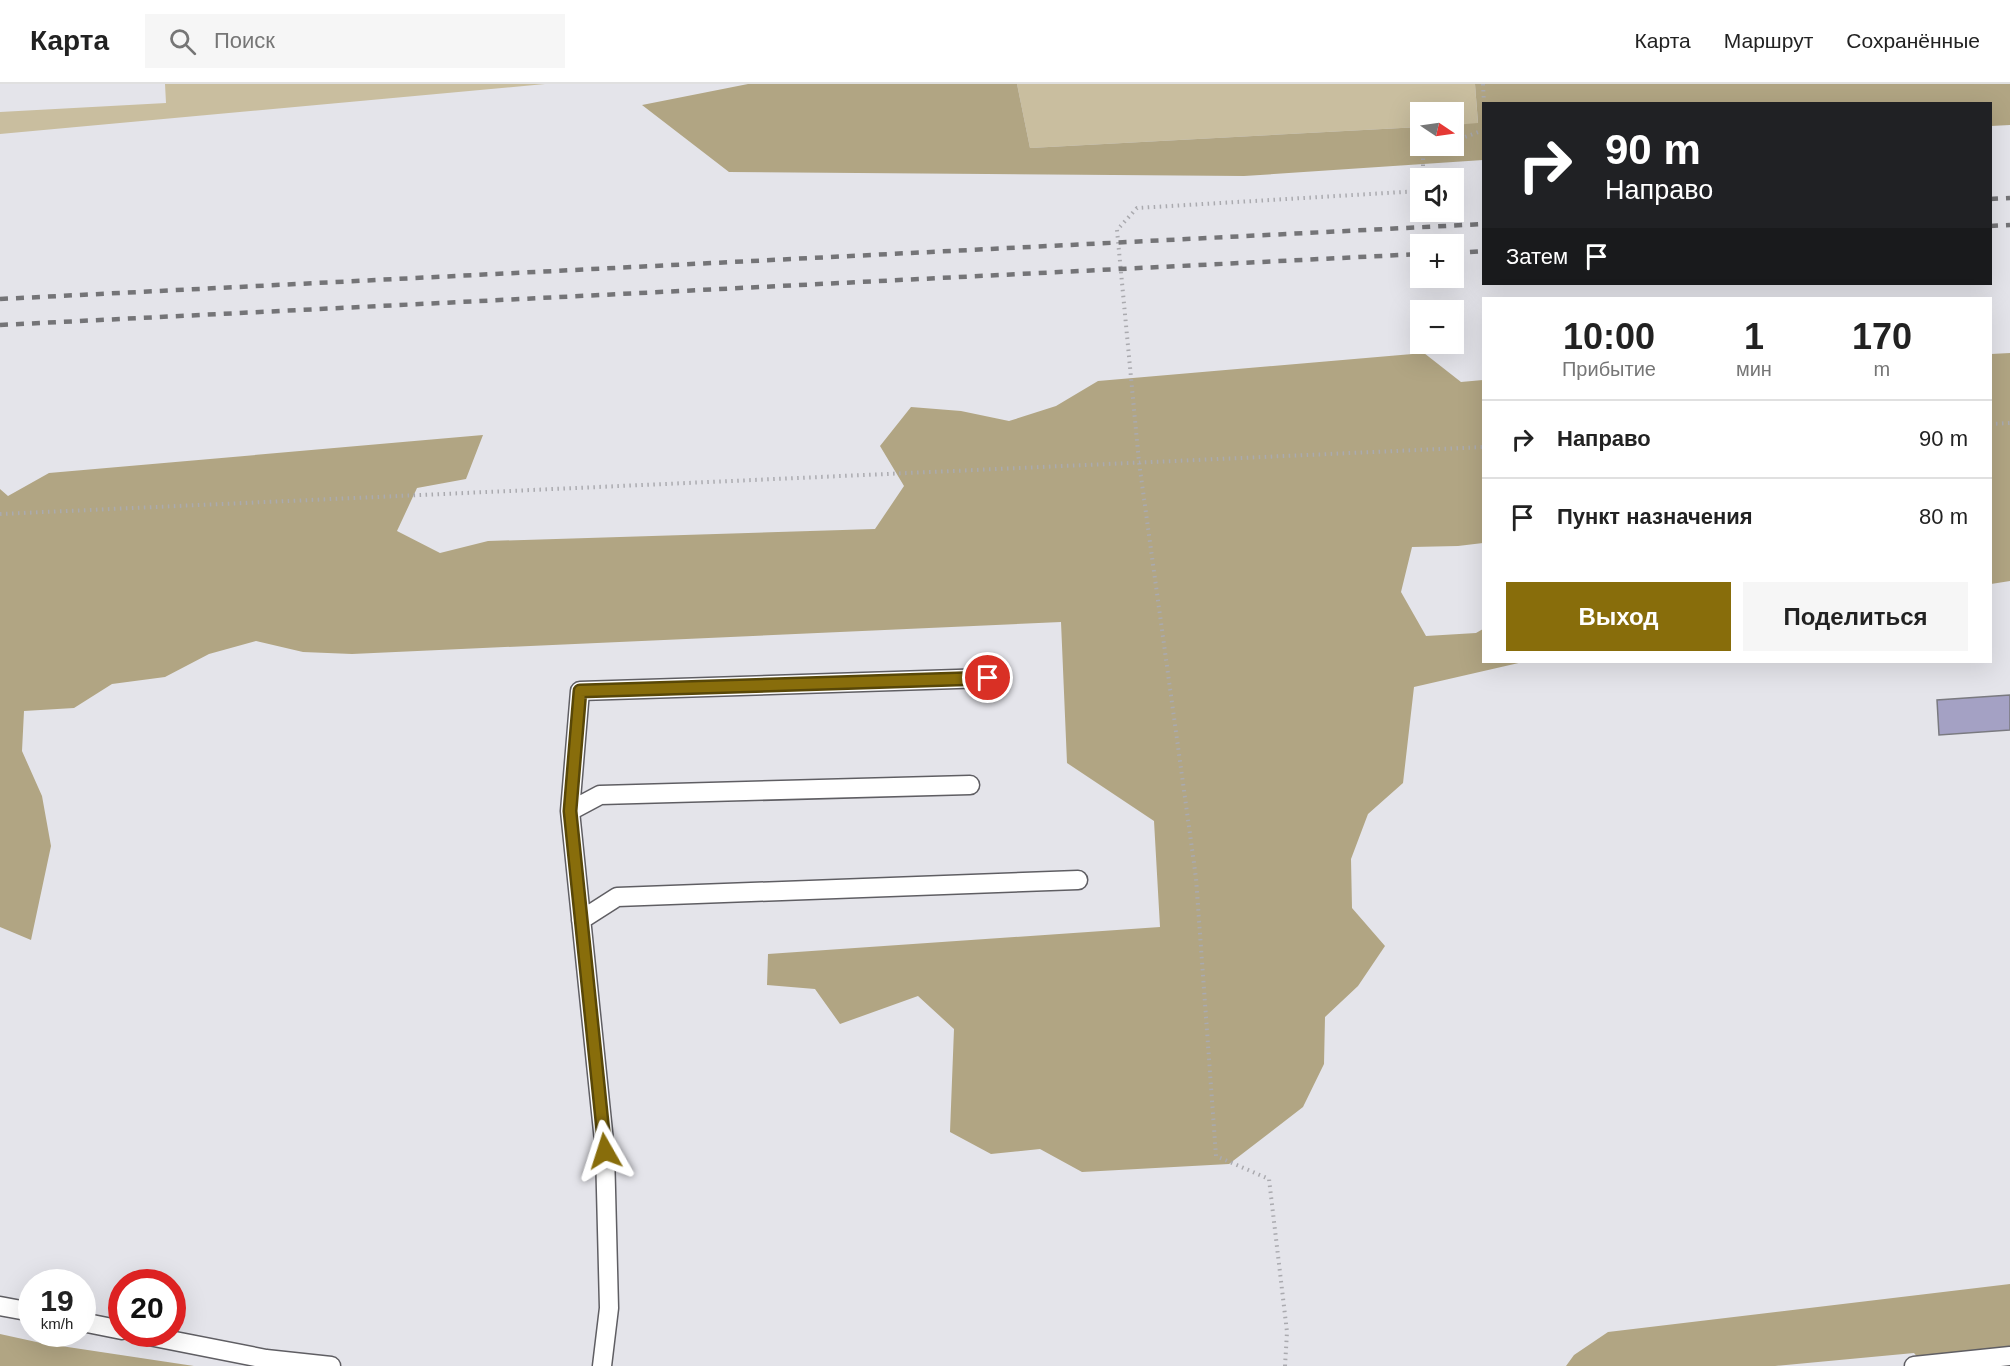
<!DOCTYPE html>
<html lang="ru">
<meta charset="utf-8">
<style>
:root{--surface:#fff;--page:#f6f6f6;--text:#222;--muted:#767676;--line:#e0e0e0;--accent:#886d0b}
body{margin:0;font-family:Arial,sans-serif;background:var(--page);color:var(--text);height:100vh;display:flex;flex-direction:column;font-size:22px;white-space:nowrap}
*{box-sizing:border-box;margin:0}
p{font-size:20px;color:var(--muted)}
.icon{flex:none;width:33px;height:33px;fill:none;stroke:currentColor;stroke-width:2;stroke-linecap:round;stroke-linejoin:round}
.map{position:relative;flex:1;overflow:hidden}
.details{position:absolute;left:1482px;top:213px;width:510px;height:366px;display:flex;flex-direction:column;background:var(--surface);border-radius:0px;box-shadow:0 6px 24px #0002}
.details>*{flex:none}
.guide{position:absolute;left:1482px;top:18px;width:510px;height:183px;border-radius:0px;box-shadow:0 6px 24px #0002;background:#202124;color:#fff;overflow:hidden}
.needle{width:39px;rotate:103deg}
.buttons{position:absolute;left:1410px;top:18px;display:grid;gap:12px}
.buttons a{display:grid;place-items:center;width:54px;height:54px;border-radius:0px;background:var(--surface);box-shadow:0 6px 24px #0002;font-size:30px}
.speed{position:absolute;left:18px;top:1185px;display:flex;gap:12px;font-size:30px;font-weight:700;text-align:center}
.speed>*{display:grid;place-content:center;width:78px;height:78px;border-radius:50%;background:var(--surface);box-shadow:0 6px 24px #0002;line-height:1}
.speed small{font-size:15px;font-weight:400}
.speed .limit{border:9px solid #d22;background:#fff;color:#111}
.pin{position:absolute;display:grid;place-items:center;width:51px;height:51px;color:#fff;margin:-26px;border:3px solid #fff;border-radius:50%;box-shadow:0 2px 6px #0007}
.me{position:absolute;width:66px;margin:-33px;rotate:354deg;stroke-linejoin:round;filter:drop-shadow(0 0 4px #0008)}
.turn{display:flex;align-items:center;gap:21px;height:126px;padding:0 24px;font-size:27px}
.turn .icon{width:78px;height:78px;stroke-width:2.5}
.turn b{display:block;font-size:42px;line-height:51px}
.then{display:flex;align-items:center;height:57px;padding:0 24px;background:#0003;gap:12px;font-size:22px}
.eta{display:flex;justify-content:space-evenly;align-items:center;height:102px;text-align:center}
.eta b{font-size:36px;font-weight:700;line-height:42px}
.action{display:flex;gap:12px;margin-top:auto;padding:12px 24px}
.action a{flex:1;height:69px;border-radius:0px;background:var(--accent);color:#fff;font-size:24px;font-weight:700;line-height:69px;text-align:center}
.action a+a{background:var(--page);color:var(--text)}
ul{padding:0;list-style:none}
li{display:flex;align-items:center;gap:18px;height:78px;padding:0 24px;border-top:2px solid var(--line)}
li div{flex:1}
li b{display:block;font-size:22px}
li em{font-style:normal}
header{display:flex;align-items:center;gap:36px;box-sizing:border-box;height:84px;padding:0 30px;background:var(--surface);border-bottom:2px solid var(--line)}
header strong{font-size:28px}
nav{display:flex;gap:33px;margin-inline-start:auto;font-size:21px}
.search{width:420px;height:54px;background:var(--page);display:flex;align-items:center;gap:15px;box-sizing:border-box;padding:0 21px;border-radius:0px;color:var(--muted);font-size:22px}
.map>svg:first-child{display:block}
.green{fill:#c9be9f}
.forest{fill:#b1a583}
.building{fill:#a4a1c4;stroke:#7a7a80;stroke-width:1.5}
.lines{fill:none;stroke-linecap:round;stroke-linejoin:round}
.service-casing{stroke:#5f5e63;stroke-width:21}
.path{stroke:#aaaaaf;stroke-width:4;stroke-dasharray:1.5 4.5;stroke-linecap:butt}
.service{stroke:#fff;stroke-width:18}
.rail{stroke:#747477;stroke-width:4.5;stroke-dasharray:8 8;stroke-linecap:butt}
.route-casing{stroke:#584707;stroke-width:15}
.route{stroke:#886d0b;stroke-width:10}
</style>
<header>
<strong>Карта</strong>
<div class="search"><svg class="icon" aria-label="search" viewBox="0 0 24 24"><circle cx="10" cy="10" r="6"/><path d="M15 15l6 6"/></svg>Поиск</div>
<nav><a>Карта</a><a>Маршрут</a><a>Сохранённые</a></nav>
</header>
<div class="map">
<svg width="2010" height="1282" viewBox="0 0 2010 1282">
<rect width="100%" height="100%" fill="#e4e4ea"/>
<path class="green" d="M165,0h380l-545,50v-22l166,-9z
M1017,0h458l3,40 -24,1v-13h-34v15l-390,21z"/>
<path class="forest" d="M748,0h269l13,64 390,-21v19h34v-21l24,-2 -3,-39h535v41l-19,1 -1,-22h-506l-1,56 -239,16 -515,-4 -87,-67z
M1424,269l37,29 22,-2v163l-25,3 -46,1 -11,45 25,44 50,-3 7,-4 1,33h39l-109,25 -11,96 -35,31 -17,45 1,49 33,38 -27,40 -33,31 -1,47 -21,43 -74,57 -147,8 -42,-23 -49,5 -41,-22 4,-103 -36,-33 -78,28 -25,-35 -48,-4 1,-31 392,-27 -6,-106 -87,-58 -6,-141 -709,32 -49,-2 -47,-11 -47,13 -44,23 -53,7 -38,24 -50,3 -2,40 20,45 9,50 -20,94 -31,-13v-438l8,7 41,-23 434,-38 -17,44 -49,9 -20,43 43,22 48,-12 387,-12 29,-43 -24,-40 31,-39 50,4 48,10 47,-15 42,-25z
M2010,269v228l-19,3v-230z
M2010,1200v82h-85l-11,-13 -139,13h-209l8,-11 34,-23z
M0,1250l41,9 153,23h-194z"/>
<path class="building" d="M2010,611v35l-71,5 -2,-35z"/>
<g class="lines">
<g class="service-casing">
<path id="service" d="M570,727l30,-16 370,-10
M581,836l36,-23 461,-17
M0,1222l32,6
M82,1238l40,8
M139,1250l127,25 65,7
M602,1282l7,-58 -4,-157 -35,-340 10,-120 408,-13
M1914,1282l96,-10"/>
</g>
<path class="path" d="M1483,0l1,20
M1454,57l30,-11
M1423,94v-26l18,-6
M1990,340l20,-1
M0,430l1484,-67
M1285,1282l2,-34 -18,-153 -53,-23 -20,-278 -57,-416 -22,-232 20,-22 283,-17"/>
<use href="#service" class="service"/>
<path class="rail" d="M1990,115l20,-1
M1990,142l20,-1
M1454,169l30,-2
M0,215l1484,-75
M0,241l1420,-71"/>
</g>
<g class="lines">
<g class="route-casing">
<path id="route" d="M605,1067l-35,-340 10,-120 408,-13"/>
</g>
<use href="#route" class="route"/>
</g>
</svg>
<div class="buttons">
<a><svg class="needle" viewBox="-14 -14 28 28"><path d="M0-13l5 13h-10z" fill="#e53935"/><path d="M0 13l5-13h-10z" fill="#767676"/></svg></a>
<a><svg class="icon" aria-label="sound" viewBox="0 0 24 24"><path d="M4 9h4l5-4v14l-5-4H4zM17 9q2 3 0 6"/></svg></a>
<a>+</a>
<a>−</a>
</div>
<div class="speed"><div>19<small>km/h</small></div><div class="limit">20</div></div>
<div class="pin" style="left:988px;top:594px;background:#d93025"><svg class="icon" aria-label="arrive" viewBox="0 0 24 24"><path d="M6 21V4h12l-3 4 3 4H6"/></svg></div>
<svg class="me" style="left:605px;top:1067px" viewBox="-20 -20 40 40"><path d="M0-17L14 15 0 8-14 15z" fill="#886d0b" stroke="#fff" stroke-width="4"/></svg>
<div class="guide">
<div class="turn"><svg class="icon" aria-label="right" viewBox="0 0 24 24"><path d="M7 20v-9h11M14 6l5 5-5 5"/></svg><div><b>90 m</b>Направо</div></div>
<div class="then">Затем<svg class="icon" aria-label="arrive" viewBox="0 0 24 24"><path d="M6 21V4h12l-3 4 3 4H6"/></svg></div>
</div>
<section class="details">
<div class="eta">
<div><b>10:00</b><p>Прибытие</p></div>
<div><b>1</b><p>мин</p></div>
<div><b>170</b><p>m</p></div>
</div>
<ul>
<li><svg class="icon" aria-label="right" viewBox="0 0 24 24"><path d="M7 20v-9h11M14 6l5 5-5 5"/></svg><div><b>Направо</b></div><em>90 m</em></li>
<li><svg class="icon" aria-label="arrive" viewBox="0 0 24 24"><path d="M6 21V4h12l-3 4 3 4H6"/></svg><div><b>Пункт назначения</b></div><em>80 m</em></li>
</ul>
<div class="action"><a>Выход</a><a>Поделиться</a></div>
</section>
</div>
